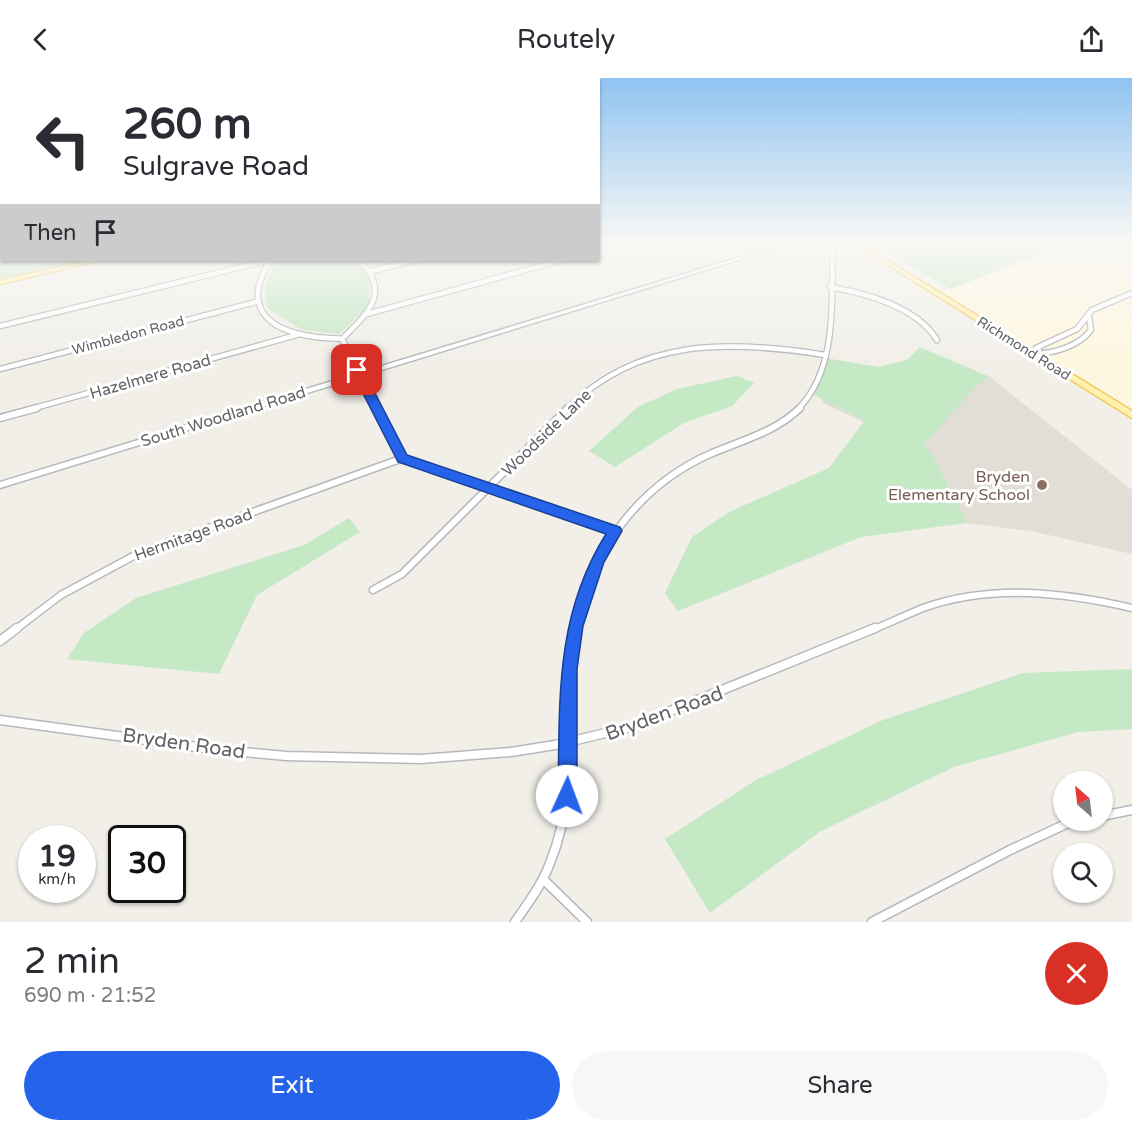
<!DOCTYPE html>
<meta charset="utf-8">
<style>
:root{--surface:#fff;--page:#f7f7f7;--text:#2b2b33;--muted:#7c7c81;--accent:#2563eb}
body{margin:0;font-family:"Varela Round",sans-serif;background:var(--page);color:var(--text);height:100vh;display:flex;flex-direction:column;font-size:22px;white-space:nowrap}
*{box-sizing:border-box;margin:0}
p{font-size:20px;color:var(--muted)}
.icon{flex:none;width:33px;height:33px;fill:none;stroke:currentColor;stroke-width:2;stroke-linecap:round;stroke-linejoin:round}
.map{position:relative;height:844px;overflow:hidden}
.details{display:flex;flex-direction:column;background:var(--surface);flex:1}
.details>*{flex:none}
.hud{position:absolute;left:0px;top:0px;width:600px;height:183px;box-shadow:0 2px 4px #0004;background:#fff;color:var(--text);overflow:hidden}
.needle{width:39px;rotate:332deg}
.controls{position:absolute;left:1053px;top:693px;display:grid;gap:12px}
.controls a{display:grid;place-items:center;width:60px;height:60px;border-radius:50%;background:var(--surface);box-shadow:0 2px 4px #0004;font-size:30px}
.speed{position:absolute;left:18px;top:747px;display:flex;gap:12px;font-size:30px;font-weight:700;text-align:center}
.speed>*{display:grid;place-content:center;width:78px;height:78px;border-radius:50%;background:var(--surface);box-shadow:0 2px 4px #0004;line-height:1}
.speed small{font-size:15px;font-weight:400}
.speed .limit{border:3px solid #111;border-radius:9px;background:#fff;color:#111}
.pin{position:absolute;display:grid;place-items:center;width:51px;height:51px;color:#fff;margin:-26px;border-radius:12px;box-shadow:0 3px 9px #0006}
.me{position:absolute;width:66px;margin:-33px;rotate:2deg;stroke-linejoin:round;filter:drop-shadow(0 0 4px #0008)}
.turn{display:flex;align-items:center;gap:21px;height:126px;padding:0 24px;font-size:27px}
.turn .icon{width:78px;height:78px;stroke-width:2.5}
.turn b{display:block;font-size:42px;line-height:51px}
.then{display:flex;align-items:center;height:57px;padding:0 24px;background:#0003;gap:12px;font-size:22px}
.round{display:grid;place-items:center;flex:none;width:63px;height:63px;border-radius:32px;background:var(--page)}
.head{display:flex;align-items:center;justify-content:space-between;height:102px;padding:0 24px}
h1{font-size:36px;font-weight:600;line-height:45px}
.cta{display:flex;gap:12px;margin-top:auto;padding:12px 24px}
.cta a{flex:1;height:69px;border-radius:36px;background:var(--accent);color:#fff;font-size:24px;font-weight:600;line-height:69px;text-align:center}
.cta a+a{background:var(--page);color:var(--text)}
header{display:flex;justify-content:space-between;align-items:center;height:78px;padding:0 24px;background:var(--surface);font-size:27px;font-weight:600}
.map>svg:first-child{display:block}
.commercial{fill:#fef7e0}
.education{fill:#e1ded6}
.green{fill:#c5e8c5}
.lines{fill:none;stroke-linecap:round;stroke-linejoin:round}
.street-far2-casing{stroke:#b5b8bc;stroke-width:7}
.street-far1-casing{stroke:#b5b8bc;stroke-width:9}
.street-casing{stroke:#b5b8bc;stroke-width:11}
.secondary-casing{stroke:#b6babf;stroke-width:3}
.primary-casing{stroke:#f2c960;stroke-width:3}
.street-far2{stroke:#fff;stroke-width:4.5}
.street-far1{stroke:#fff;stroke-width:6}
.street{stroke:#fff;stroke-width:8}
.secondary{fill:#fff;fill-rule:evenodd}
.primary{fill:#fff2af;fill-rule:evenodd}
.route{fill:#2563eb;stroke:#184099;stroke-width:1.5}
.education-dot{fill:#8d6e63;stroke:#fff;stroke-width:2}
.labels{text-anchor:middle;stroke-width:6;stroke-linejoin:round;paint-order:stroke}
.far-street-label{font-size:14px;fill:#5f6368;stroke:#fff}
.street-label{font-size:16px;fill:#5f6368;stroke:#fff}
.education-label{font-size:16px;fill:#785e54;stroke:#fff;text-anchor:end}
.near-street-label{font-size:20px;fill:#5f6368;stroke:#fff}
</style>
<header><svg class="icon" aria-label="back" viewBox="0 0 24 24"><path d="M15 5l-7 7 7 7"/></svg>Routely<svg class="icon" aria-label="share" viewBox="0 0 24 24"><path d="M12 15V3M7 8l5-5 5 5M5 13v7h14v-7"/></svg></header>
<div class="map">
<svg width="1132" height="844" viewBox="0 0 1132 844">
<rect width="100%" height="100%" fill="#f1efe8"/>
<path class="commercial" d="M1069,165h63v172l-195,-121z"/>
<path class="education" d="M907,282l69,26 14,-9 142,113v64l-101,-23 -64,-8 -35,-68 -111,-53 22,-39 36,4z"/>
<path class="green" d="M0,165l2,17h97l-99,22z
M871,165h198l-119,46z
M280,182h70l18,14 2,31 -31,29 -37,-4 -35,-22c-4,-17 -1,-36 13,-48z
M920,269l70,30 -14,9 -53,59 9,10 35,68 -106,14 -183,74 -13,-18 27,-56 37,-25 100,-44 36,-48 -54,-26 14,-36 54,9 28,-7z
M737,298l17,7 -22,23 -48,17 -69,44 -26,-16 49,-44 39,-18z
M349,440l11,14 -103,63 -38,79 -152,-15 17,-26 52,-35 168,-53z
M1132,591v60l-54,3 -124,35 -133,64 -111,82 -45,-74 91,-59 127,-60 140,-47z"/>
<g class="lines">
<g class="street-far2-casing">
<path id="street-far2" d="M598,171l24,-6
M270,183c-25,39 -10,65 34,74 13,3 26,3 38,4
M372,193l44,-11
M830,209c35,6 87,20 107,53
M367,236l195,-54
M1089,238l2,14c-13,17 -37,23 -57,24l2,-6 41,-19 15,-19 40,-17
M0,248l270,-66
M342,261l36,70
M342,261c26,-26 50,-47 17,-79
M0,291l256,-67
M31,331l269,-75
M567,331c72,-72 164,-69 258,-54
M798,331c41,-41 33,-112 35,-166"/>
</g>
<g class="street-far1-casing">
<path id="street-far1" d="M377,330l26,50 212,73
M0,340l37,-10
M373,512l29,-16 166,-166
M15,552l46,-35 78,-42 264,-95
M575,552c14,-77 63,-144 135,-176 30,-13 66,-22 90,-46
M872,552c17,-7 34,-15 51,-22 68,-24 140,-16 209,0"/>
</g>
<g class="street-casing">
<path id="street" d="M0,563l17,-13
M0,642l212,29 74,7 135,3 90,-7 44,-7 76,-18 244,-99
M1102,738l30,-6
M543,801l44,43
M515,844c13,-19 27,-37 35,-59 31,-75 12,-156 25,-235
M872,844l138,-72 56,-26 16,-4"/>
</g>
<g class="secondary-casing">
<path id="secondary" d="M786,165h7l-793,245v-6z"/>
</g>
<g class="primary-casing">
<path id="primary" d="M853,165h6l273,168v7z
M93,182h9l-102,24v-4z"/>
</g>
<use href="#street-far2" class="street-far2"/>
<use href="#street-far1" class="street-far1"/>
<use href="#street" class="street"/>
<use href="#secondary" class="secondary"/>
<use href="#primary" class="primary"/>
</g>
<linearGradient id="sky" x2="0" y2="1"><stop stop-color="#8fc3f1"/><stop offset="0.58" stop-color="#f9f8f5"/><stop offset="1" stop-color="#f9f8f5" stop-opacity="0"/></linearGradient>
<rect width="1132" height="283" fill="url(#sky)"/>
<path class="route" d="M357,288l6,4 44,85 213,72 2,4 -18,31 -21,64 -6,43v127l-3,7 -7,3 -6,-3 -3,-7c2,-94 -4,-179 48,-262l-208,-72 -47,-92z"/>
<circle class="education-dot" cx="1042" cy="407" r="6"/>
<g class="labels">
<g class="far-street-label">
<text transform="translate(128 257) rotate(-15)" y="5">Wimbledon Road</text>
<text transform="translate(1024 270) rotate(32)" y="5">Richmond Road</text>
</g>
<g class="street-label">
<text transform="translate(150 298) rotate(-16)" y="6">Hazelmere Road</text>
<text transform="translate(223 338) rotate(-17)" y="6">South Woodland Road</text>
<text transform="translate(546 354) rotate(-44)" y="6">Woodside Lane</text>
<text transform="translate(193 456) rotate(-20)" y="6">Hermitage Road</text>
</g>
<g class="education-label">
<text x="1030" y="404">Bryden<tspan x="1030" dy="18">Elementary School</tspan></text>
</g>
<g class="near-street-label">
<text transform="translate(664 635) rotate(-20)" y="7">Bryden Road</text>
<text transform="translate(184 665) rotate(8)" y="7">Bryden Road</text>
</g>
</g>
</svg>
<div class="controls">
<a><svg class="needle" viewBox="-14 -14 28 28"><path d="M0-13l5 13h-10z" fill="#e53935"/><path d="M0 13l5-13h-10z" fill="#7c7c81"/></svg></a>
<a><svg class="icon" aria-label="search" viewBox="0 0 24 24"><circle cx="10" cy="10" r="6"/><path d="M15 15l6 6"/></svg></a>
</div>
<div class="speed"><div>19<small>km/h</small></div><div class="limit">30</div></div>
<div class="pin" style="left:357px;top:292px;background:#d93025"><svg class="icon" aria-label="arrive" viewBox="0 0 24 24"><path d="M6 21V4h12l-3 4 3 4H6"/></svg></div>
<svg class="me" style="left:567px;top:718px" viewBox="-20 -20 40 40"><circle r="19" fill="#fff"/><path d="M0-13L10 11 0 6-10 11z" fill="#2563eb"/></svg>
<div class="hud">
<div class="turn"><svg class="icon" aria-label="left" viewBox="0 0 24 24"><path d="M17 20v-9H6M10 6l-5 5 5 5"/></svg><div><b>260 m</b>Sulgrave Road</div></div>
<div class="then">Then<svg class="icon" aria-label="arrive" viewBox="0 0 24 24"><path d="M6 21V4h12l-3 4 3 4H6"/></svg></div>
</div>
</div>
<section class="details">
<div class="head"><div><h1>2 min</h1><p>690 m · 21:52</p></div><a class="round" style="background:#d93025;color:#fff"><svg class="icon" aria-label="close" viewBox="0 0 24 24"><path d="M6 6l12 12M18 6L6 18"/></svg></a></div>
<div class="cta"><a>Exit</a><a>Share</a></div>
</section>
